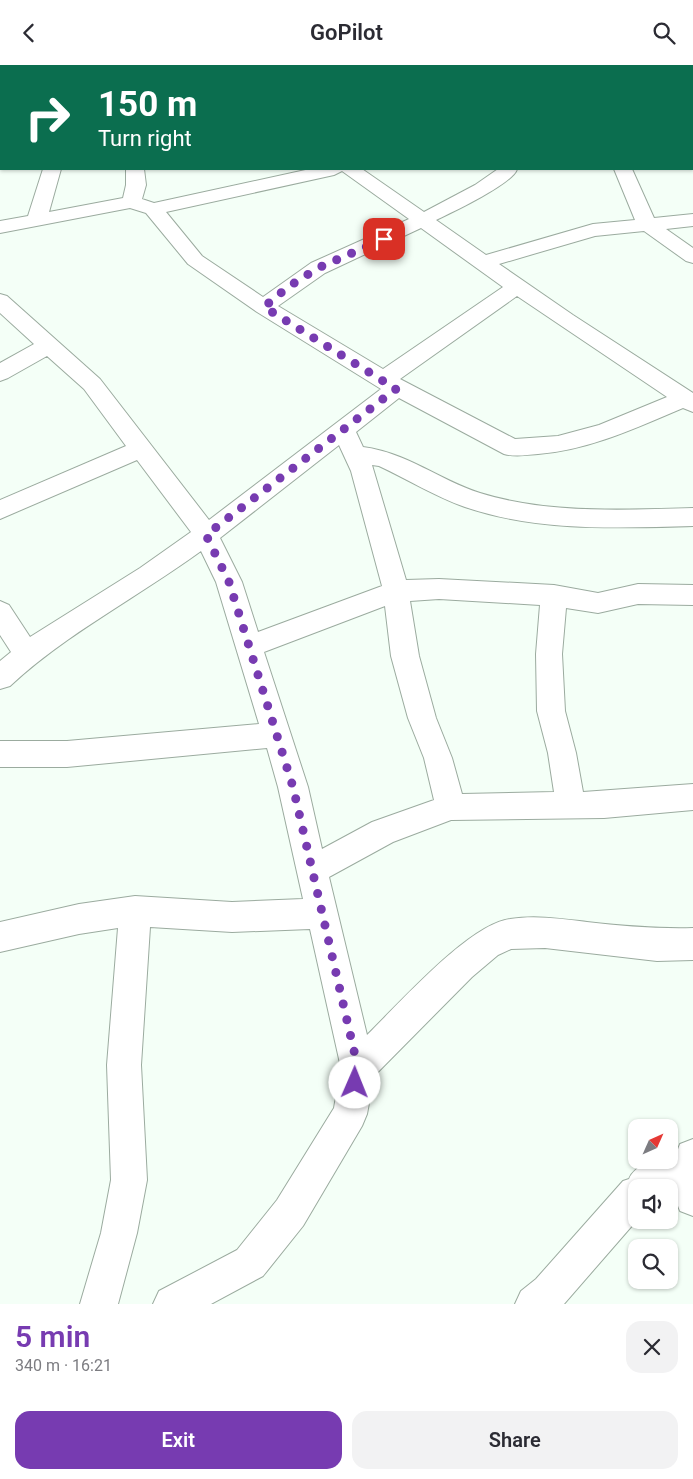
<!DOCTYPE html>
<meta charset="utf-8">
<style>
:root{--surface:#fff;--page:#f2f2f3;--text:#2b2b33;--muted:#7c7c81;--accent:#773bb1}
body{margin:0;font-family:Roboto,sans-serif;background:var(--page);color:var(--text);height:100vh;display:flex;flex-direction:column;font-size:19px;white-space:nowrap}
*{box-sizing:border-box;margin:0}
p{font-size:16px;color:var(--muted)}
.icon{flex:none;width:28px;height:28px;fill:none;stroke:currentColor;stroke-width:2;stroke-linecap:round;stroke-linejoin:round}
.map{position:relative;height:1239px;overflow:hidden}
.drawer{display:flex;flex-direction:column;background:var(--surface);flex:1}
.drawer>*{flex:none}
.hud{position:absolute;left:0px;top:0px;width:694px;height:105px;box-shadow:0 1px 4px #0004;background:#0b6e4f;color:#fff;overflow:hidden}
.needle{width:32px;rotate:45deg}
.fabs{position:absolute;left:628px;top:1054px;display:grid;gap:10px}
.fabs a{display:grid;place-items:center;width:50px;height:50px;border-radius:10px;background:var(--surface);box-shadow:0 1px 4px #0004;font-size:25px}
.pin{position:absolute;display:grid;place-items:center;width:42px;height:42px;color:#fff;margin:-21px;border-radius:10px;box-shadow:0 2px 8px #0006}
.me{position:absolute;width:55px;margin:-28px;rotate:1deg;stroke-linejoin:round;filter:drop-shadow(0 0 4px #0008)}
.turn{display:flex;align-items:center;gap:18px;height:105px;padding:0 15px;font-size:22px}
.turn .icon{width:65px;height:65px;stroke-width:2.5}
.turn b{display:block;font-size:35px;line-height:42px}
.round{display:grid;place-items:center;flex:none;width:52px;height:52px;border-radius:15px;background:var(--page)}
.overview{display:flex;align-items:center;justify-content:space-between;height:85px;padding:0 15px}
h1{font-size:30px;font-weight:600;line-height:38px;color:var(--accent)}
.primary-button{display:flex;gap:10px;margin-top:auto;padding:10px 15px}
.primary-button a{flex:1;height:58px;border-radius:15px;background:var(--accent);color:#fff;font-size:20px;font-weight:600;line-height:58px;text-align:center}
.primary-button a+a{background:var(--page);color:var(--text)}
header{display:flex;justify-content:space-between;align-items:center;height:65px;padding:0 15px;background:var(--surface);font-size:22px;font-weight:600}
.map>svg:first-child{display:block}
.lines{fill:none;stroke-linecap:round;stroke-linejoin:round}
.minor-casing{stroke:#9bab9f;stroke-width:2}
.tertiary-casing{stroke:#9bab9f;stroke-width:30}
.minor{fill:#fff;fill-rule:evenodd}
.tertiary{stroke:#fff;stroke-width:28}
.route{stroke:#773bb1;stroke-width:9;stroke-dasharray:0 16.2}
</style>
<header><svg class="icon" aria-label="back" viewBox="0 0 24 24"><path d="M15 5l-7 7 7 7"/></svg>GoPilot<svg class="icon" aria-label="search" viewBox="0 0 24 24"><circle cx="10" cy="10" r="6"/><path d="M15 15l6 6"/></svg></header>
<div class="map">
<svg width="693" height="1239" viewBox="0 0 693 1239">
<rect width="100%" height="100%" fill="#f4fff7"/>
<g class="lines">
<g class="minor-casing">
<path id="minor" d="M44,0h17l1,1h-18z
M113,0h16l1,1h-17z
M208,0h18l1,1h-19z
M0,23h1v10h-1z
M692,74h1v10h-1z
M43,104h18l-12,43 74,-14 3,-13v-16h18l2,16 -4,14 12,4 156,-34h52l62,43 51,-27 23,-16h19c-3,14 -66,44 -81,51l50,35 107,-31 42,-4 -21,-51h18l22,49 39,-4v12l-27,3 27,19v15l-7,-2 -42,-30 -49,5 -96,28 74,51 120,78v19l-10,-4c-47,20 -94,42 -145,46 -12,1 -23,3 -34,0l-105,-56 -43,34 7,15c45,6 76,33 117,46 68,21 143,17 213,15v18c-76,2 -155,6 -228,-19 -29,-10 -58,-28 -86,-41l-7,-1 34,115 33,-1 115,6 44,8 40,-9 55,1v20l-55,-1 -40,9 -32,-5 -4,46 3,57 11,42 7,39 110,-8v26l-89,8 -153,2 -58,22 -64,35 38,158c31,-30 102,-111 143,-116 26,-4 52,0 77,3 35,4 70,7 106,6v32l-36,1 -112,-13 -34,1 -13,6 -26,22 -98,99 -7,38 -5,12 -59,100 -40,50 -52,28h-58l6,-13 78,-41 40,-50 57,-92 7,-40 -31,-139 -78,3 -82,-5 -9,138 6,115 -10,53 -19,71h-38l21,-71 10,-53 -4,-115 11,-137 -39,6 -79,18v-30l79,-18 56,-8 97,6 71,-3 -25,-112 -11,-39 -200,19h-67v-26h67l192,-17 -43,-142 -15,-31c-63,46 -134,82 -191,135l-10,3v-28l11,-9 -11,-17v-34l9,4 21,32 110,-69 51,-36 -54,-72 -137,59v-19l126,-54 -42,-57 -37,-33 -39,22 -8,3v-18l34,-19 -34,-31v-19l7,2 93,83 109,141 172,-131 -124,-77 -69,-48 -42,-51 -16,-5 -130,25v-12l28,-5zM342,106l67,48 -98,44 -48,34 -61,-41 -36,-44 168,-37zM421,163l82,59 -120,82 -105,-63 47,-33zM517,231l150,101 -68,28 -41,11 -43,3 -115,-60zM339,380l12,26 31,115 -124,46 -16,-50 -22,-44zM439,534l101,6 -4,49 1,57 11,42 6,39 -92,2 -10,-36 -16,-40 -17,-62 -9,-55zM385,541l6,50 17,62 16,40 10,42 -62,22 -50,27 -14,-62 -44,-135z
M693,1074v77l-13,-5 -7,-18 -4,-1v-5h-33l1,33 -73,84h-49l6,-13 15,-12 87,-98 6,-2c6,-15 26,-19 40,-19v-4l6,1 5,-13z"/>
</g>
<g class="tertiary-casing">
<path id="tertiary" d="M631,1l1,-1"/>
</g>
<use href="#minor" class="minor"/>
<use href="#tertiary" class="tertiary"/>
</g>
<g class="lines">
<path class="route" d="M355,1018l3,-15 -65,-281 -64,-205 -23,-47 190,-146 -132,-82 24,-20 30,-19 66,-29"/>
</g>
</svg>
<div class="fabs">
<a><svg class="needle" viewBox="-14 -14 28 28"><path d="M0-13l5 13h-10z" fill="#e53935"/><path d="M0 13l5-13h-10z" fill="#7c7c81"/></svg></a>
<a><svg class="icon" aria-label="sound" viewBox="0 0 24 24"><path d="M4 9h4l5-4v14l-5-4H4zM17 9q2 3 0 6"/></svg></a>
<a><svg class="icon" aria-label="search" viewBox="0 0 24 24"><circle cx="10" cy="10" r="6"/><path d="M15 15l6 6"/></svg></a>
</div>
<div class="pin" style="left:384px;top:174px;background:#d93025"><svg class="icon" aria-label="arrive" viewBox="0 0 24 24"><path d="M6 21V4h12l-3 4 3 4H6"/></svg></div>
<svg class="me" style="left:355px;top:1018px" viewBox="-20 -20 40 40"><circle r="19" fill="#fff"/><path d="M0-13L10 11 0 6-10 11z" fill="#773bb1"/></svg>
<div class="hud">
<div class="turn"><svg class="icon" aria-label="right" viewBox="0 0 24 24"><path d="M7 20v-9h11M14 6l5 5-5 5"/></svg><div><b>150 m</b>Turn right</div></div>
</div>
</div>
<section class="drawer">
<div class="overview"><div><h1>5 min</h1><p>340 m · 16:21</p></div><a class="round"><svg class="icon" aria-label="close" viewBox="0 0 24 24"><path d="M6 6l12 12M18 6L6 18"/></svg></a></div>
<div class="primary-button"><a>Exit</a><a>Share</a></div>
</section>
